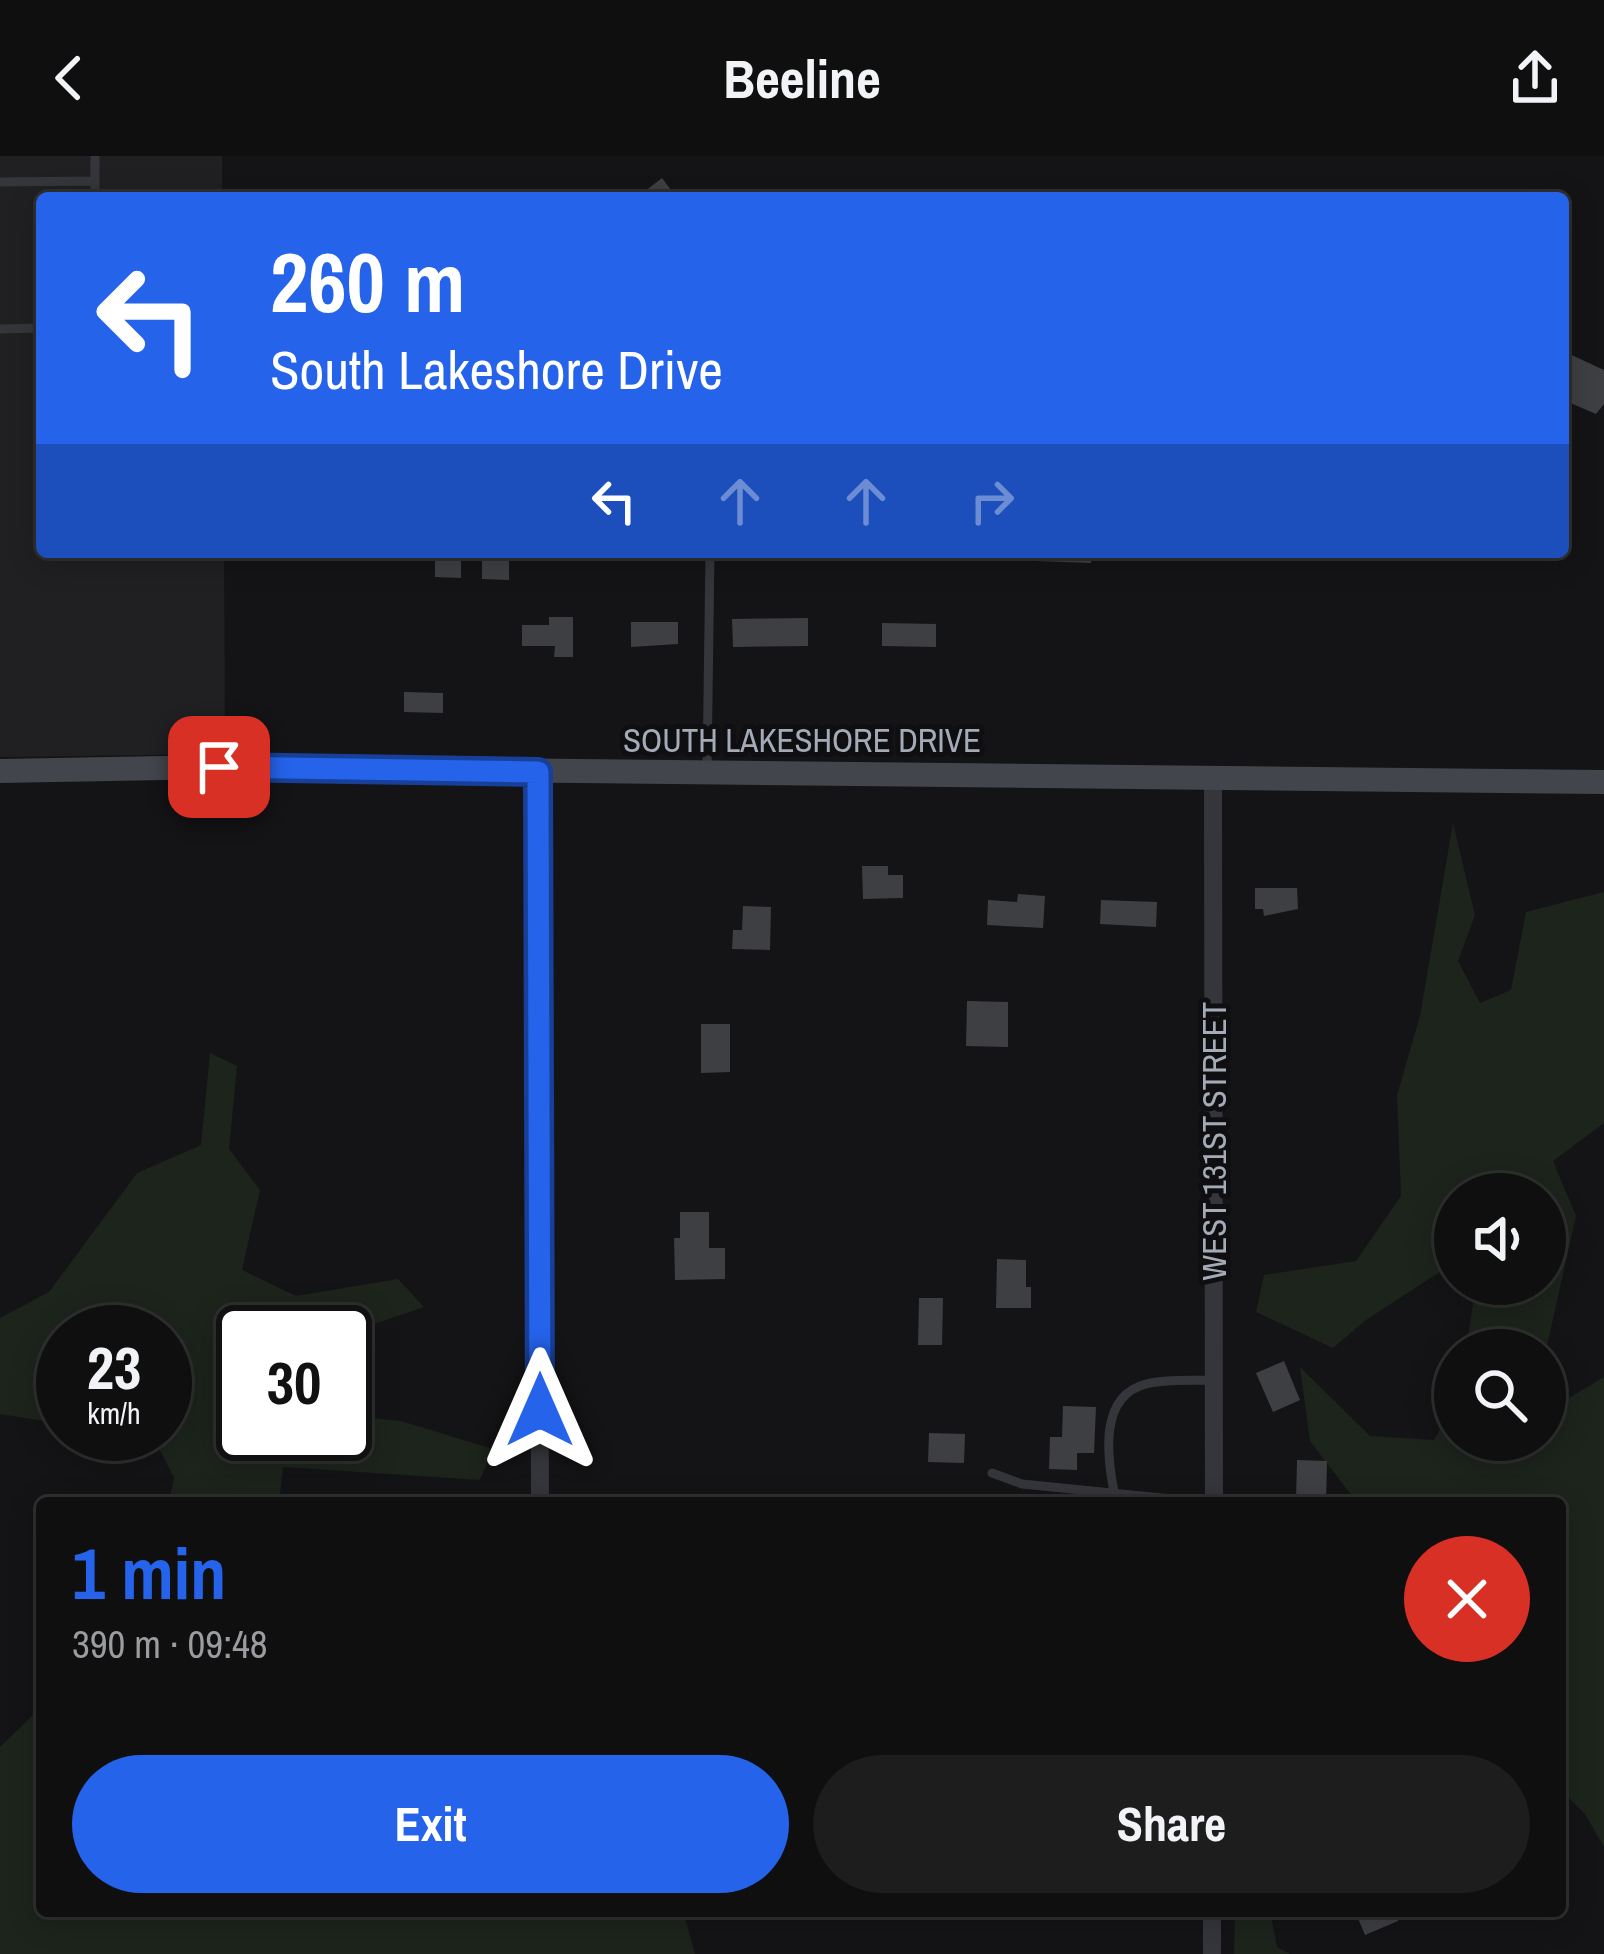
<!DOCTYPE html>
<meta charset="utf-8">
<style>
:root{--surface:#0f0f10;--page:#1d1d1e;--text:#f1f3f6;--muted:#9b9c9f;--line:#2f2f30;--accent:#2563eb}
body{margin:0;font-family:"Archivo Narrow",sans-serif;background:var(--page);color:var(--text);height:100vh;display:flex;flex-direction:column;font-size:45px;white-space:nowrap}
*{box-sizing:border-box;margin:0}
p{font-size:39px;color:var(--muted)}
.icon{flex:none;width:66px;height:66px;fill:none;stroke:currentColor;stroke-width:2;stroke-linecap:round;stroke-linejoin:round}
.map{position:relative;flex:1;overflow:hidden}
.panel{position:absolute;left:36px;top:1341px;width:1530px;height:420px;display:flex;flex-direction:column;background:var(--surface);border-radius:12px;box-shadow:0 6px 30px #0003,0 0 0 3px var(--line)}
.panel>*{flex:none}
.hud{position:absolute;left:36px;top:36px;width:1533px;height:366px;border-radius:12px;box-shadow:0 6px 30px #0003,0 0 0 3px var(--line);background:#2563eb;color:#fff;overflow:hidden}
.fabs{position:absolute;left:1434px;top:1017px;display:grid;gap:24px}
.fabs a{display:grid;place-items:center;width:132px;height:132px;border-radius:50%;background:var(--surface);box-shadow:0 6px 30px #0003,0 0 0 3px var(--line);font-size:60px}
.speed{position:absolute;left:36px;top:1149px;display:flex;gap:24px;font-size:60px;font-weight:700;text-align:center}
.speed>*{display:grid;place-content:center;width:156px;height:156px;border-radius:50%;background:var(--surface);box-shadow:0 6px 30px #0003,0 0 0 3px var(--line);line-height:1}
.speed small{font-size:30px;font-weight:400}
.speed .limit{border:6px solid #111;border-radius:18px;background:#fff;color:#111}
.pin{position:absolute;display:grid;place-items:center;width:102px;height:102px;color:#fff;margin:-51px;border-radius:24px;box-shadow:0 6px 18px #0006}
.me{position:absolute;width:132px;margin:-66px;rotate:0deg;stroke-linejoin:round;filter:drop-shadow(0 0 9px #0008)}
.turn{display:flex;align-items:center;gap:42px;height:252px;padding:0 36px;font-size:54px}
.turn .icon{width:156px;height:156px;stroke-width:2.5}
.turn b{display:block;font-size:84px;line-height:102px}
.lanes{display:flex;align-items:center;height:114px;padding:0 36px;background:#0003;justify-content:center;gap:60px;direction:ltr}
.lanes .off{opacity:.35}
.round{display:grid;place-items:center;flex:none;width:126px;height:126px;border-radius:63px;background:var(--page)}
.overview{display:flex;align-items:center;justify-content:space-between;height:204px;padding:0 36px}
h1{font-size:72px;font-weight:800;line-height:90px;color:var(--accent)}
.action{display:flex;gap:24px;margin-top:auto;padding:24px 36px}
.action a{flex:1;height:138px;border-radius:72px;background:var(--accent);color:#fff;font-size:48px;font-weight:800;line-height:138px;text-align:center}
.action a+a{background:var(--page);color:var(--text)}
header{display:flex;justify-content:space-between;align-items:center;height:156px;padding:0 36px;background:var(--surface);font-size:54px;font-weight:800}
.map>svg:first-child{display:block}
.built{fill:#202023}
.green{fill:#1c241c}
.building{fill:#3e3f43}
.lines{fill:none;stroke-linecap:round;stroke-linejoin:round}
.lane{stroke:#35363b;stroke-width:9}
.street{stroke:#35363b;stroke-width:18}
.secondary{stroke:#42454b;stroke-width:24}
.route-casing{stroke:#184099;stroke-width:30}
.route{stroke:#2563eb;stroke-width:21}
.labels{text-anchor:middle;stroke-width:10;stroke-linejoin:round;paint-order:stroke}
.street-label{font-size:33px;fill:#a4abb7;stroke:#0f0f11}
</style>
<header><svg class="icon" aria-label="back" viewBox="0 0 24 24"><path d="M15 5l-7 7 7 7"/></svg>Beeline<svg class="icon" aria-label="share" viewBox="0 0 24 24"><path d="M12 15V3M7 8l5-5 5 5M5 13v7h14v-7"/></svg></header>
<div class="map">
<svg width="1604" height="1798" viewBox="0 0 1604 1798">
<rect width="100%" height="100%" fill="#141416"/>
<path class="built" d="M0,0h222v42h-180v354h182l1,202 -225,3z"/>
<path class="green" d="M1453,667l22,92 -17,46 22,42 31,-13 15,-78 78,-20v231l-51,38 23,55 -31,139v-5h-79l10,-66h69v-90h-90v68l-89,58 -33,28 -77,-36 8,-37 92,-14 45,-65 -4,-101 23,-79z
M210,897l27,13 -8,83 31,41 -18,80 54,26 102,-17 26,28 -79,27 -102,-2v102h102v-19l56,6 92,28 -13,31 -197,-13 -4,36h-110l5,-25 -22,-44h13v-102h-102v92l-63,-10v-96l49,-26 88,-119 64,-28z
M1300,1211l70,69 64,4 21,-36v36h90v-28l59,-35v470l-19,-33 -25,-25v-286h-189l-19,-7 -42,-55z
M40,1552l2,203h641l12,43h-695v-207z
M1235,1755h35l7,36 13,7h-56z"/>
<path class="building" d="M662,22l15,20h-41z
M1563,195l41,19v34l-8,10 -28,-12 3,-8 -8,-4z
M1035,396h57l-1,11 -56,-2z
M1240,396h65v4l-65,1z
M435,404h26v18l-26,-1z
M482,404l27,1v19l-27,-1z
M549,461h24v40h-19l1,-11h-33v-21h27z
M808,462v28l-75,1 -1,-28z
M631,466h47v22l-47,3z
M882,467l54,1v23l-54,-1z
M404,536l39,1v20l-39,-1z
M862,710h26v9h15v23l-40,1z
M1255,732h42l1,21 -34,7 -1,-7h-8z
M1018,738l27,2 -2,32 -56,-3 1,-25 29,2z
M1101,744l56,2 -1,25 -56,-3z
M743,750l28,1 -1,43 -38,-1 1,-19h9z
M967,845l41,1v45l-42,-1z
M701,868h29v48l-29,1z
M680,1056h29v36h16v31l-50,1 -1,-42h6z
M997,1103l29,1v27h5v21h-35z
M919,1142h24l-1,47h-24z
M1284,1205l16,39 -27,12 -17,-39z
M1063,1250l33,1 -2,46h-17v17l-28,-1 1,-32h12z
M929,1277l36,1 -1,29 -36,-1z
M1297,1304l30,1 -1,42 -30,-1z
M1355,1755h39l4,10 -33,14z"/>
<g class="lines">
<path class="lane" d="M95,0v42
M0,26l95,-1
M0,173l42,-1
M707,615l3,-219
M992,1317l30,11 189,19
M1114,1336c-7,-36 -15,-96 32,-108 20,-5 46,-3 67,-4"/>
<path class="street" d="M538,616l2,731
M1213,622l1,725
M1212,1798v-43"/>
<path class="secondary" d="M0,615l219,-4 1385,15"/>
</g>
<g class="lines">
<g class="route-casing">
<path id="route" d="M219,611l319,5 2,638"/>
</g>
<use href="#route" class="route"/>
</g>
<g class="labels">
<g class="street-label">
<text x="802" y="596">SOUTH LAKESHORE DRIVE</text>
<text transform="translate(1214 985) rotate(-90)" y="12">WEST 131ST STREET</text>
</g>
</g>
</svg>
<div class="fabs">
<a><svg class="icon" aria-label="sound" viewBox="0 0 24 24"><path d="M4 9h4l5-4v14l-5-4H4zM17 9q2 3 0 6"/></svg></a>
<a><svg class="icon" aria-label="search" viewBox="0 0 24 24"><circle cx="10" cy="10" r="6"/><path d="M15 15l6 6"/></svg></a>
</div>
<div class="speed"><div>23<small>km/h</small></div><div class="limit">30</div></div>
<div class="pin" style="left:219px;top:611px;background:#d93025"><svg class="icon" aria-label="arrive" viewBox="0 0 24 24"><path d="M6 21V4h12l-3 4 3 4H6"/></svg></div>
<svg class="me" style="left:540px;top:1254px" viewBox="-20 -20 40 40"><path d="M0-17L14 15 0 8-14 15z" fill="#2563eb" stroke="#fff" stroke-width="4"/></svg>
<div class="hud">
<div class="turn"><svg class="icon" aria-label="left" viewBox="0 0 24 24"><path d="M17 20v-9H6M10 6l-5 5 5 5"/></svg><div><b>260 m</b>South Lakeshore Drive</div></div>
<div class="lanes"><svg class="icon" aria-label="left" viewBox="0 0 24 24"><path d="M17 20v-9H6M10 6l-5 5 5 5"/></svg><svg class="icon off" aria-label="ahead" viewBox="0 0 24 24"><path d="M12 20V5M6 11l6-6 6 6"/></svg><svg class="icon off" aria-label="ahead" viewBox="0 0 24 24"><path d="M12 20V5M6 11l6-6 6 6"/></svg><svg class="icon off" aria-label="right" viewBox="0 0 24 24"><path d="M7 20v-9h11M14 6l5 5-5 5"/></svg></div>
</div>
<section class="panel">
<div class="overview"><div><h1>1 min</h1><p>390 m · 09:48</p></div><a class="round" style="background:#d93025;color:#fff"><svg class="icon" aria-label="close" viewBox="0 0 24 24"><path d="M6 6l12 12M18 6L6 18"/></svg></a></div>
<div class="action"><a>Exit</a><a>Share</a></div>
</section>
</div>
